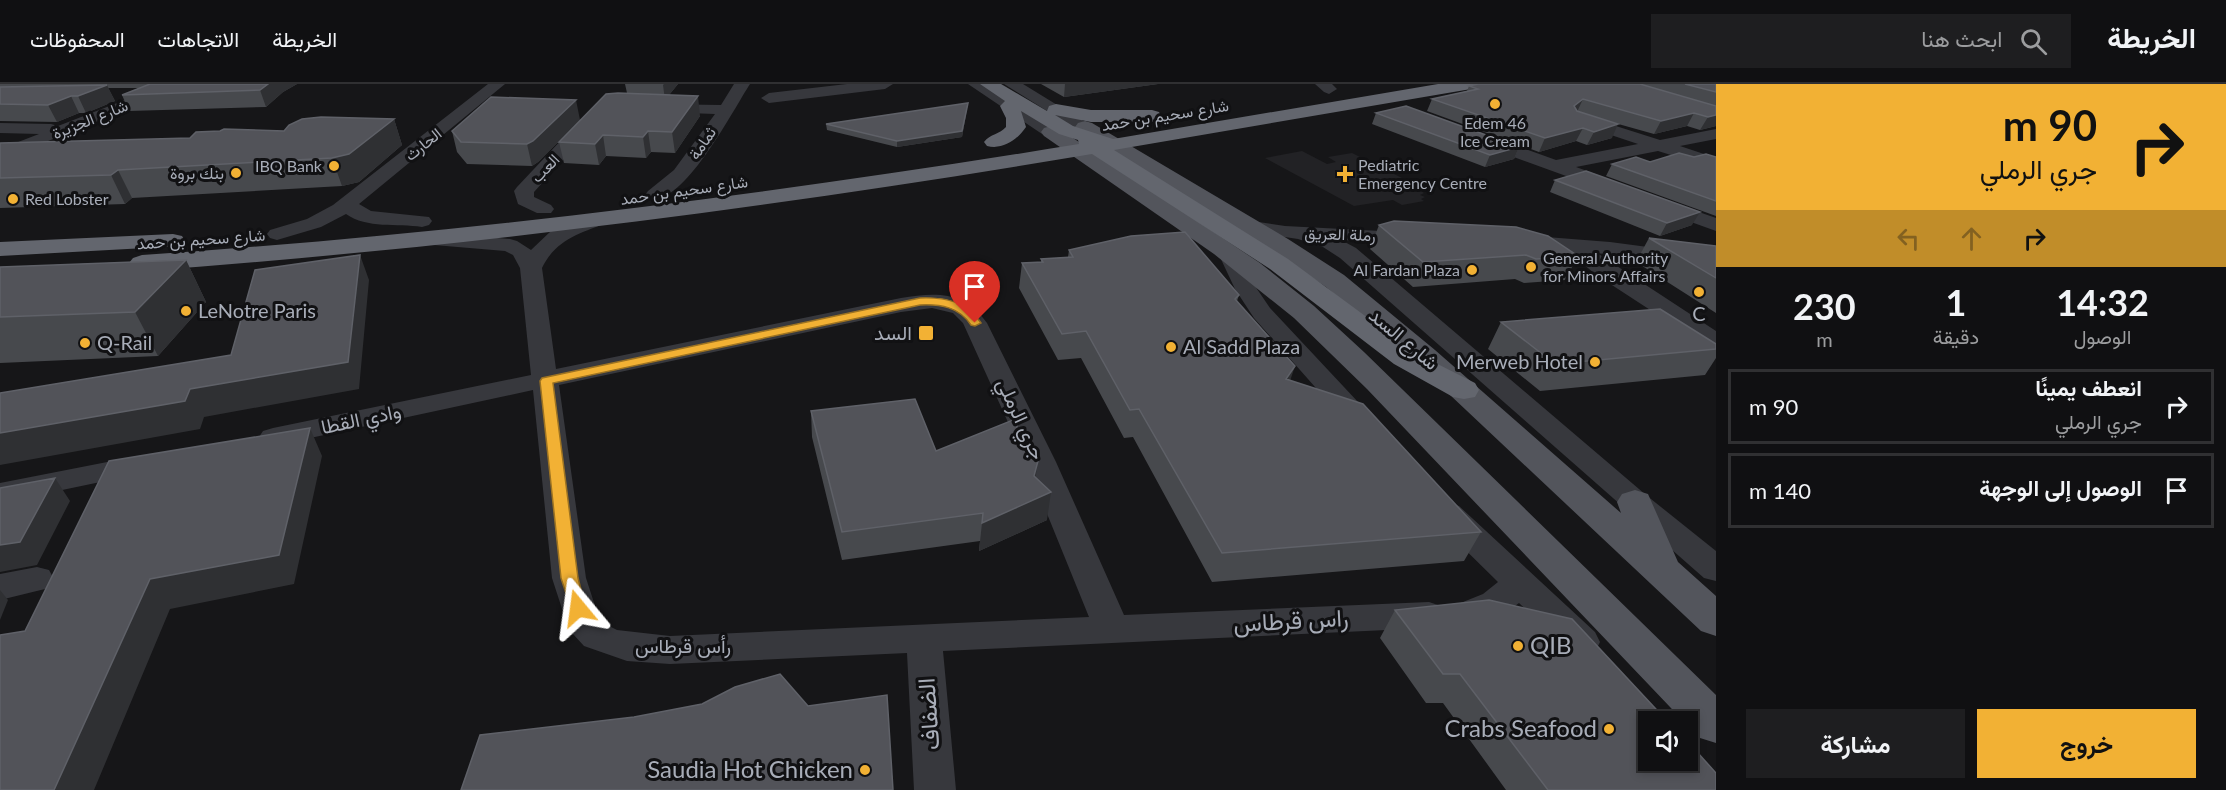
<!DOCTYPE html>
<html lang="ar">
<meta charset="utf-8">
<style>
:root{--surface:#101012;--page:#1e1e20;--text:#f1f3f6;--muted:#9c9d9f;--line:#303032;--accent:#f2b134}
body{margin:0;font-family:Lato,Vazirmatn,sans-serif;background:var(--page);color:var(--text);direction:rtl;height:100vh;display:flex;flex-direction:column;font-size:22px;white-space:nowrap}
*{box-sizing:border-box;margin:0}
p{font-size:20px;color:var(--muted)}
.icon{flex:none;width:33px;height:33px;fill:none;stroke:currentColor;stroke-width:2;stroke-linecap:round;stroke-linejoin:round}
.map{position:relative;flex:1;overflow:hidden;direction:ltr}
.sheet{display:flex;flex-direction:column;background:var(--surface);width:510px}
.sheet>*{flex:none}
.banner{background:#f2b134;color:#111;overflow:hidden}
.buttons{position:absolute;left:1638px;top:627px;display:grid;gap:12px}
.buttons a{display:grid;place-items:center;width:60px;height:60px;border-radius:0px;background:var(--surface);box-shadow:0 3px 9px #0003,0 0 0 2px var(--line);font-size:30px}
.pin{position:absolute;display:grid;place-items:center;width:51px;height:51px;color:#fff;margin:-62px -26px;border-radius:50% 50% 50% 0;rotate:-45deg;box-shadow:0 0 6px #0007}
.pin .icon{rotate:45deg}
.me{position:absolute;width:66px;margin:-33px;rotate:344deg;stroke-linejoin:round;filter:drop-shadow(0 0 4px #0008)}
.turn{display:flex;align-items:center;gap:21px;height:126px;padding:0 30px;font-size:27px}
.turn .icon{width:78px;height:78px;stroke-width:2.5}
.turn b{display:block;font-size:42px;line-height:51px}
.lanes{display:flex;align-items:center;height:57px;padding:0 30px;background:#0003;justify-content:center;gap:30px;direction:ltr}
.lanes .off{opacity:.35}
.eta{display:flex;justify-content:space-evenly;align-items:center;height:102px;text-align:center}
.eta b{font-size:36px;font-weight:700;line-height:42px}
.primary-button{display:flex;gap:12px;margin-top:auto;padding:12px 30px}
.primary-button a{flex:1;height:69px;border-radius:0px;background:var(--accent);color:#111;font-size:24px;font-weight:700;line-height:69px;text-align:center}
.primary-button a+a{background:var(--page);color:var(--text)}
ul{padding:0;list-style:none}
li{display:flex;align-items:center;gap:18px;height:75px;margin:0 12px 9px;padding:0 18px;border:3px solid var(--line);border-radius:0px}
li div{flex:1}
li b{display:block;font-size:22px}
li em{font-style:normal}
header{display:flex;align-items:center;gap:36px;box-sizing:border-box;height:84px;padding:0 30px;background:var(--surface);border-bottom:2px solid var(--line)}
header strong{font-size:28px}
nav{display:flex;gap:33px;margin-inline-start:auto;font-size:21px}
.search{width:420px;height:54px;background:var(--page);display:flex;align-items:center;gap:15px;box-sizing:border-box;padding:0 21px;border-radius:0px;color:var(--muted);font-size:22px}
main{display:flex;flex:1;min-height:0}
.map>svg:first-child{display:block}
.built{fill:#222225}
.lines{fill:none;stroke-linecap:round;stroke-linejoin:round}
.minor{fill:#37383d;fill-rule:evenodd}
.major{fill:#53555c;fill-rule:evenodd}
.highway{fill:#63666e;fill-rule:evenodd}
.wall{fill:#47494d}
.shaded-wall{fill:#2f3033}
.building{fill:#525359;stroke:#5f6168;stroke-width:1.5}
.route{fill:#f2b134;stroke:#9d7322;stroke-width:1.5}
.poi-dot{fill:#f2b134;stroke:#111113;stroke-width:2}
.labels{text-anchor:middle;stroke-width:6;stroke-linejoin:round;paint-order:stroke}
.far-street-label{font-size:16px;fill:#a8adb8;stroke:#111113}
.far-poi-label{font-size:16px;fill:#a8adb8;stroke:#111113;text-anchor:start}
.poi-label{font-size:20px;fill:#a8adb8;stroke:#111113;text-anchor:start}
.street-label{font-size:20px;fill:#a8adb8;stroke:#111113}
.near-street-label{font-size:24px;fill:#a8adb8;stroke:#111113}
.near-poi-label{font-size:24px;fill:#a8adb8;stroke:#111113;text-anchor:end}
</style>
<header>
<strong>الخريطة</strong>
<div class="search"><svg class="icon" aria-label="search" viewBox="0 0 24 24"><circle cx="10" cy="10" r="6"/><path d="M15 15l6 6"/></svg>ابحث هنا</div>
<nav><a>الخريطة</a><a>الاتجاهات</a><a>المحفوظات</a></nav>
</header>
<main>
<section class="sheet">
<div class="banner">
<div class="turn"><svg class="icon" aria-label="right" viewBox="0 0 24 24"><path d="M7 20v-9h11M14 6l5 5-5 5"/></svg><div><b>90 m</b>جري الرملي</div></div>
<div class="lanes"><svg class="icon off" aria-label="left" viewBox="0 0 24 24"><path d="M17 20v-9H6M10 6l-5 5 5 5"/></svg><svg class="icon off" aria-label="ahead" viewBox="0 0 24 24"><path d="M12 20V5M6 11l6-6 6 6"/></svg><svg class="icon" aria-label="right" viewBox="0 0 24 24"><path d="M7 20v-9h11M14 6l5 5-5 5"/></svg></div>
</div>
<div class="eta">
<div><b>14:32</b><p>الوصول</p></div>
<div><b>1</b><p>دقيقة</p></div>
<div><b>230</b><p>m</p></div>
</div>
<ul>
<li><svg class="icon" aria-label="right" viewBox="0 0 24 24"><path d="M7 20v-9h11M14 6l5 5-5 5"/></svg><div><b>انعطف يمينًا</b><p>جري الرملي</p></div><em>90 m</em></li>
<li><svg class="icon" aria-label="arrive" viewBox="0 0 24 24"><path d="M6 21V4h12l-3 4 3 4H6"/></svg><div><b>الوصول إلى الوجهة</b></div><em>140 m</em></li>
</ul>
<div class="primary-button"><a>خروج</a><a>مشاركة</a></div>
</section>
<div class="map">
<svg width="1716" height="706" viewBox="0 0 1716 706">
<rect width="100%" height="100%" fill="#161618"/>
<path class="built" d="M1302,67l25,13 9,-2 -8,-5 24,-4 64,32 -2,1 10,7 -4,2 5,2 -4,2 3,2 -22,4 -9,-5 -39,6 -89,-48z"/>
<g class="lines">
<path class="minor" d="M166,0h22l-3,3 -185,73v-11l39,-15 -39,-1v-10l51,1 7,2z
M488,0h17l-146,120 12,7 58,6 3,4 -3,4 -7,2c-25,-4 -55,2 -76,-13l-25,13 -44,13 -7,-2 -3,-4 3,-4 37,-11 26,-14z
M734,0h16c-17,26 -67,124 -102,115l-3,-4 3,-4 26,-21 41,-56 -55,-2 -6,-2 -2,-3 2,-3 67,1z
M847,0h46l-8,5 -116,14 -8,-5 8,-5z
M968,0h18l73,48 -2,4h-12z
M1004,0h19l70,43 -8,5 -6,-1z
M1315,0h17l5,5 -8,5 -5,-2z
M1578,30l82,26 56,-11v10l-36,7 36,12v11l-58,-18 -82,16 44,16 2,4 -2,4 -7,2 -138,-50 -3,-4 3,-4h12l69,25 82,-16 -66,-22 -2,-3z
M587,34l6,1 2,4 -2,4 -59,65v5l17,8 3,4 -3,4h-14l-19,-9 -4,-13 3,-4 64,-68z
M1662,115l54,19v13l-61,-22 -3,-4 3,-4z
M602,128l7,2 3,4 -3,4c-28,11 -53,17 -67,46l14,101 345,-71c35,-6 64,-7 86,25l69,139 68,153 305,-13 12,4 6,9 -6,9 -12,4 -486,23 13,139h-42l-7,-137 -237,11 -43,-3 -43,-15 -11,-12 -8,-16 -13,-40 -19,-188 -260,56 -10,-3 -4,-6 4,-6 10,-3 258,-53 -11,-107 -7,-13 -8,-4 -71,-6 -7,-2 -3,-4 3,-4 7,-2 76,6 7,2 14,9 21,-20zM932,224l21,5 10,10 63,139 63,155 -419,19 -53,-6 -8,-4 -12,-14 -11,-34 -27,-193 342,-73z
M1252,137l33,5 134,7 3,4 -3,4 -7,2 -71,-3 15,8 290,247 70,56v30l-12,-3 -364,-320 -17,-11 -25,-8 -53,-8 -3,-4 3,-4z
M1521,151l89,7 106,14v14l-119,-17 119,78v18l-9,-2 -112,-73 -27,-23 -54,-6 -4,-4 4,-4z
M1230,165l8,1 3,5 16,34 13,19 103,110 4,6 -4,6 -10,2 -10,-2 -99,-112 -19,-29 -16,-34 3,-5z
M143,371l10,2 5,7 -5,7 -153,32v-20z
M1448,419l11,3 136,126 5,10 -5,10 -13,4 -13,-4 -50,-49c-17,13 -40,26 -61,19l-6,-9 6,-9 25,-10 15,-12 -61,-60 -5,-8 5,-8z
M37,483l12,3 5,9 -5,9 -49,12v-26z"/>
<path class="major" d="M1085,37l7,2 196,116 56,36 91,75 186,163 -4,-11 5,-8 13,-4 13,4 30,68 38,34v40l-15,-5 -286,-269 -89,-75 -56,-38 -192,-118 -3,-4 3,-4z
M1051,42l7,2 202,135 54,43 50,46 352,343v48l-16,-5 -12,-13v-3h-4l-14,-15 -303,-318 -73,-71 -80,-64 -170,-118 -3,-4 3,-4z"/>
<path class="highway" d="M980,0h21l46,27 2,-5 7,-2 35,6h61l7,2 2,4 -2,4 -7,2h-61l-36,-7 18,11 40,13 325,-55h42l-3,4 -6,1 -357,61 174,109 126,93 61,31 4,7 -4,7 -11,2 -11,-2 -59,-33 -124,-95 -178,-115c-314,53 -632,94 -950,117l-9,-3 -4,-5 4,-5 9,-3c314,-21 626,-60 937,-111l-1,-4 -19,-6 -38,-23 5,16c-9,13 -23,23 -39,19l-3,-4c6,-8 16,-8 22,-15v-9l-6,-12 5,-5z
M173,150l9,2 3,5 -3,5 -182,10v-14z"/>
</g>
<path class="wall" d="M0,0h297l-14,8 -17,15 -137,4 -7,-16 17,-7h-31l7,13 -29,12h-7l-22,9 -57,-1z
M625,0h53l-9,11 31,21 -25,37 -24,-1 -5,6 -40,-2 -7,9 -35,-2 -5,-21 68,-49z
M1041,0h117l-94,13z
M1478,0h238v42l-16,4 -13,-4 -33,8 -50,-14 8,18 -25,7 -11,-4 -37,11 -112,-41 5,-12 35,-8 2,-5z
M968,19l-6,34 -65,10 -70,-17 -1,-6z
M1376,29l143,34 -5,12 -29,8 -113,-43z
M394,35l8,26 -43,37 -17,4 -210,12 -7,6 -125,4v-65l190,-5 94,-7z
M580,36l-42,42 -6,4 -65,-2 -10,-12 -5,-21z
M1694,73h22v59l-110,-40 6,-12 38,-2z
M1555,96l137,45 -32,11 -110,-44z
M1379,141l199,31 -13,24 -41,3 -9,-4 -102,8 -43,-38z
M1649,154l67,8v67l-80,-51z
M1069,166l170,45 -2,6 53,79 191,152 -17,29 -252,21 -79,-145 -9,1 -43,-80 -23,2 -39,-72 3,-25 19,-1v-3l27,-2z
M186,176l20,42 -48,54 -158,7v-96z
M1501,238l215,22v14l-11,17 -165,16 -52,-42z
M811,327l125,40 80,-15 20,41 11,43 -68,31 1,-10 -138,19 -30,-123z
M1395,526l321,180h-210l-63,-87h-17l-46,-65z"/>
<path class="shaded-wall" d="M268,0h29l-14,8 -17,15 -6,-17z
M664,0h14l-13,16 -2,-15z
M1065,0h93l-94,13z
M107,1l8,16 -29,12 -8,-17z
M71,12l8,17 -22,9 -9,-17z
M698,12l2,20 -25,37 -3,-21z
M1583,15l-6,13 -3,-6z
M576,16l4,20 -42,42 -6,4 -5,-22z
M968,19l-6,34 -65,10v-6z
M1694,29l-7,13 -33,8 7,-13z
M1716,31v11l-16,4 8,-13z
M394,35l8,26 -43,37 -17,4 -10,-28z
M1618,40l-6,14 -25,7 7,-13z
M1583,44l-7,13 -37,11 6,-14z
M648,47l3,21 -5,6 -3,-21z
M603,51l3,21 -7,9 -4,-21z
M1519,63l-5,12 -29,8 5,-12z
M118,86l14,28 -7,6 -14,-29z
M1700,128l-8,13 -32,11 7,-13z
M360,171l9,25 -10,109 -155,28 -4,12 -200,36v-32l190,-44z
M186,176l20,42 -48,54 -23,-44z
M1295,282l-9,27v-14z
M310,344l12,28 -28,128 -124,25 -76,181h-40l96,-211z
M1038,377l-4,27 17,4 -4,28 -68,31 3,-28 52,-47z
M55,394l15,23 -33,64 -37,7v-27z
M0,506l8,10 -8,20z"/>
<path class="building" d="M150,0h118l-8,6 -138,5z
M1478,0h162l76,22v9l-8,2 -14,-4 -33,8 -78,-22 -9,7 3,5 41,13 -24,8 -11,-4 -38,10 -113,-39 46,-10 -9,-3z
M1685,0h31v8z
M107,1l-29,11h-7l-23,9 -48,-1v-17z
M618,9l80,3 -26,36 -24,-1 -5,6 -40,-2 -8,9 -36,-2 47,-48z
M491,13l85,3 -43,41 -6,3 -66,-2 -9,-11z
M968,19l-6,28 -65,10 -71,-17z
M1406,22l113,41 -29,8 -114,-42z
M321,33l73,2 -45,35 -17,4 -214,12 -7,5 -111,3v-35l190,-5 6,-6 24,-1 4,-2 60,2 5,-6 13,-6z
M1679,69l15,4 12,-3 10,3v44l-104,-37 24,-7 14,5z
M1586,87l114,41 -33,11 -112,-43z
M1394,137l122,6 32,9 30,20 -42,3 -10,-4 -103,7 -44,-37z
M1185,148l54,63 -4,4 60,67 -9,13 77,25 118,128 -259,21 -83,-144 -9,1 -44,-79 -24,3 -40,-71 21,-1 -2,-3 32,-2 -4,-7 62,-14z
M1649,154l67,8v32z
M360,171l-12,107 -158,27 -5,12 -185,32v-40l231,-38 24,-85z
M186,176l-51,52 -135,5v-50z
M1660,225l56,35v5l-161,15 -54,-42z
M915,315l21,52 82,-33 -2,18 18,16 4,9 -4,15 17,16 -69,31 1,-10 -141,19 -31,-121z
M310,344l-31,127 -129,24 -96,211h-54v-155l25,-4 84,-170z
M55,394l-35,64 -20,3v-57z
M1489,516l83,19 96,103h-20v38h40v-18l28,31v17h-168l-88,-116h-17l-48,-64z
M780,590l28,32 79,-11 6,95h-432l19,-55 154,-18 68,-13 33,-17z"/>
<path class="route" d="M920,214c24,-1 48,3 61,25l-6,3 -4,-1c-12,-18 -30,-21 -51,-20l-367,78 25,195 8,30 -2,4 -6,2 -6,-2 -11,-34 -21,-197 2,-3z"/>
<g class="poi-dot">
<circle cx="1495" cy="20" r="6"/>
<circle cx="334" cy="82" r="6"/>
<circle cx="236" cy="89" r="6"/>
<path d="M1342 81h6v6h6v6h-6v6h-6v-6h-6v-6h6z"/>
<circle cx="13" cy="115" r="6"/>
<circle cx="1531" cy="183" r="6"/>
<circle cx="1472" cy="186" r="6"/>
<circle cx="1699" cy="208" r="6"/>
<circle cx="186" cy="227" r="6"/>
<rect x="918" y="241" width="16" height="16" rx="3"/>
<circle cx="85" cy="259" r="6"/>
<circle cx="1171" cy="263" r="6"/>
<circle cx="1595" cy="278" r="6"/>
<circle cx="1518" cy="562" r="6"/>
<circle cx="1609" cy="645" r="6"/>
<circle cx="865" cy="686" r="6"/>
</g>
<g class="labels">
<g class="far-street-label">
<text transform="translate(1165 31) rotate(-9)" y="6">شارع سحيم بن حمد</text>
<text transform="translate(90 35) rotate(-22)" y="6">شارع الجزيرة</text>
<text transform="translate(702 59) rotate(-56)" y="6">ثمامة</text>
<text transform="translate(423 60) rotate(-39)" y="6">الحارث</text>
<text transform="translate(545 84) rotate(-46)" y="6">العب</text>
<text transform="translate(684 106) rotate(-8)" y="6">شارع سحيم بن حمد</text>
<text transform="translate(1340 150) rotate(2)" y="6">رملة العريق</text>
<text transform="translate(201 155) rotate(-4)" y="6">شارع سحيم بن حمد</text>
</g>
<g class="far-poi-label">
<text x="1495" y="45" text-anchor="middle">Edem 46<tspan x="1495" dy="18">Ice Cream</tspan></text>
<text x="1358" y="87">Pediatric<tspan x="1358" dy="18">Emergency Centre</tspan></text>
<text x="322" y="88" text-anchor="end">IBQ Bank</text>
<text x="224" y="95" text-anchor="end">بنك بروة</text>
<text x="25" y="121">Red Lobster</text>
<text x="1543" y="180">General Authority<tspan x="1543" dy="18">for Minors Affairs</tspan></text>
<text x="1460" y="192" text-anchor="end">Al Fardan Plaza</text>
</g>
<g class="poi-label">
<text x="198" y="234">LeNotre Paris</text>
<text x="1699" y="237" text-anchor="middle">C</text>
<text x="912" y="256" text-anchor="end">السد</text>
<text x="97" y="266">Q-Rail</text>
<text x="1183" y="270">Al Sadd Plaza</text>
<text x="1583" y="285" text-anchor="end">Merweb Hotel</text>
</g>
<g class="street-label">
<text transform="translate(1404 255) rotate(40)" y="7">شارع السد</text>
<text transform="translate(361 335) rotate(-12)" y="7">وادي القطا</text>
<text transform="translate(1021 335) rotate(65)" y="7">جري الرملي</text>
<text x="683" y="569">رأس قرطاس</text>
</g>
<g class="near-street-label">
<text transform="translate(1291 537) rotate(-3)" y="8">راس قرطاس</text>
<text transform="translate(929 630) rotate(-94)" y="8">الضفاف</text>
</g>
<g class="near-poi-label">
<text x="1530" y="570" text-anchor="start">QIB</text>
<text x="1597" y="653">Crabs Seafood</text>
<text x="853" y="694">Saudia Hot Chicken</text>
</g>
</g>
</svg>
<div class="buttons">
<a><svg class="icon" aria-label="sound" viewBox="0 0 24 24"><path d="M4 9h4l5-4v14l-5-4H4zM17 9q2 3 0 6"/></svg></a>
</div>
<div class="pin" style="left:975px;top:239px;background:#d93025"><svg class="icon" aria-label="arrive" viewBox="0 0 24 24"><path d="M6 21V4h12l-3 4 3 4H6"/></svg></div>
<svg class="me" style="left:578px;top:524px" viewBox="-20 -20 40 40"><path d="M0-17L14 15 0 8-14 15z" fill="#f2b134" stroke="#fff" stroke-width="4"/></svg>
</div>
</main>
